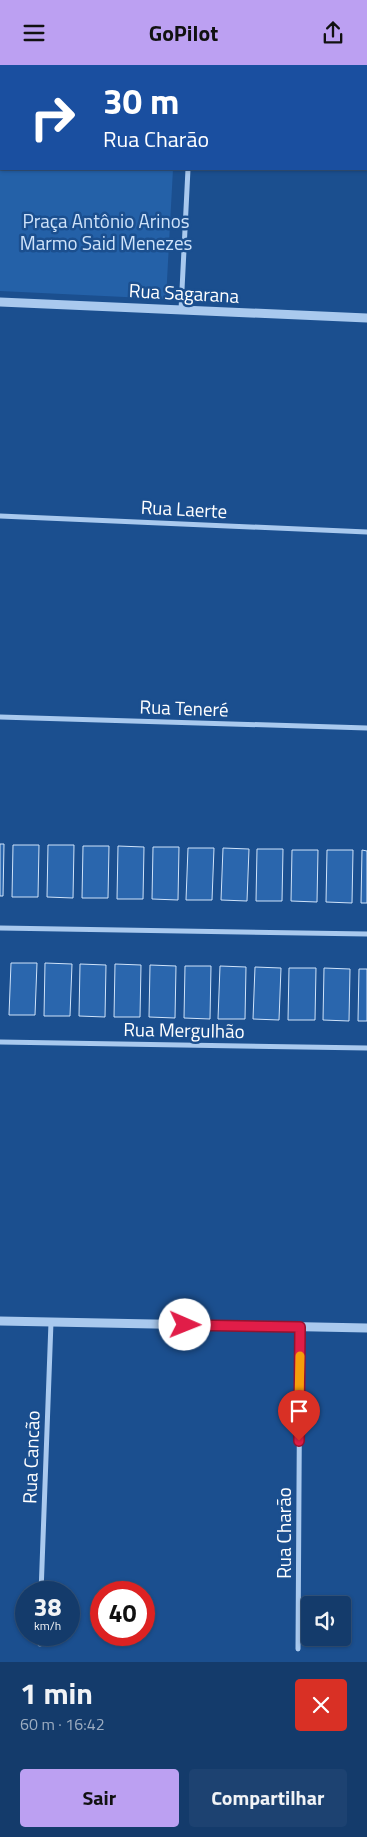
<!DOCTYPE html>
<html lang="pt">
<meta charset="utf-8">
<style>
:root{--surface:#143b6b;--page:#1d4271;--text:#f1f3f6;--muted:#9dadc1;--line:#33557e;--accent:#bca0f2}
body{margin:0;font-family:"Titillium Web",sans-serif;background:var(--page);color:var(--text);height:100vh;display:flex;flex-direction:column;font-size:19px;white-space:nowrap}
*{box-sizing:border-box;margin:0}
p{font-size:16px;color:var(--muted)}
.icon{flex:none;width:28px;height:28px;fill:none;stroke:currentColor;stroke-width:2;stroke-linecap:round;stroke-linejoin:round}
.map{position:relative;height:1597px;overflow:hidden}
.sheet{display:flex;flex-direction:column;background:var(--surface);flex:1}
.sheet>*{flex:none}
.top-card{position:absolute;left:0px;top:0px;width:368px;height:105px;box-shadow:0 1px 4px #0004,0 0 0 1px var(--line);background:#1a4fa0;color:#fff;overflow:hidden}
.controls{position:absolute;left:301px;top:1531px;display:grid;gap:10px}
.controls a{display:grid;place-items:center;width:50px;height:50px;border-radius:5px;background:var(--surface);box-shadow:0 1px 4px #0004,0 0 0 1px var(--line);font-size:25px}
.speed{position:absolute;left:15px;top:1516px;display:flex;gap:10px;font-size:25px;font-weight:700;text-align:center}
.speed>*{display:grid;place-content:center;width:65px;height:65px;border-radius:50%;background:var(--surface);box-shadow:0 1px 4px #0004,0 0 0 1px var(--line);line-height:1}
.speed small{font-size:12px;font-weight:400}
.speed .limit{border:8px solid #d22;background:#fff;color:#111}
.pin{position:absolute;display:grid;place-items:center;width:42px;height:42px;color:#fff;margin:-51px -21px;border-radius:50% 50% 50% 0;rotate:-45deg;box-shadow:0 0 5px #0007}
.pin .icon{rotate:45deg}
.me{position:absolute;width:55px;margin:-28px;rotate:91deg;stroke-linejoin:round;filter:drop-shadow(0 0 4px #0008)}
.turn{display:flex;align-items:center;gap:18px;height:105px;padding:0 20px;font-size:22px}
.turn .icon{width:65px;height:65px;stroke-width:2.5}
.turn b{display:block;font-size:35px;line-height:42px}
.round{display:grid;place-items:center;flex:none;width:52px;height:52px;border-radius:5px;background:var(--page)}
.head{display:flex;align-items:center;justify-content:space-between;height:85px;padding:0 20px}
h1{font-size:30px;font-weight:700;line-height:38px}
.button{display:flex;gap:10px;margin-top:auto;padding:10px 20px}
.button a{flex:1;height:58px;border-radius:5px;background:var(--accent);color:#111;font-size:20px;font-weight:700;line-height:58px;text-align:center}
.button a+a{background:var(--page);color:var(--text)}
header{display:flex;justify-content:space-between;align-items:center;height:65px;padding:0 20px;background:var(--accent);color:#111;font-size:22px;font-weight:700}
.map>svg:first-child{display:block}
.green{fill:#2461a8}
.building{fill:#2a66ad;stroke:#cfe3fa}
.lines{fill:none;stroke-linecap:round;stroke-linejoin:round}
.minor{stroke:#a9c9ee;stroke-width:5}
.tertiary{stroke:#a9c9ee;stroke-width:9}
.route-casing{stroke:#92132f;stroke-width:12}
.route{stroke:#e11d48;stroke-width:9}
.slow{stroke:#f59e0b;stroke-width:9}
.labels{text-anchor:middle;stroke-width:5;stroke-linejoin:round;paint-order:stroke}
.park-label{font-size:19px;fill:#cfe3fa;stroke:#1b4f8f}
.street-label{font-size:19px;fill:#fff;stroke:#1b4f8f}
</style>
<header><svg class="icon" aria-label="menu" viewBox="0 0 24 24"><path d="M4 6h16M4 12h16M4 18h16"/></svg>GoPilot<svg class="icon" aria-label="share" viewBox="0 0 24 24"><path d="M12 15V3M7 8l5-5 5 5M5 13v7h14v-7"/></svg></header>
<div class="map">
<svg width="367" height="1597" viewBox="0 0 367 1597">
<rect width="100%" height="100%" fill="#1b4f8f"/>
<path class="green" d="M0,0l156,1h-155v103h172l-7,130 -166,-8z"/>
<path class="building" d="M0,779h4l-1,52h-3z
M13,780h26l-1,52h-26z
M48,780h26l-1,53 -26,-1z
M83,781h26l-1,52h-26z
M118,781l26,1 -1,52h-26z
M153,782h26l-1,53 -26,-1z
M188,783h26l-2,52h-26z
M223,783l26,1 -2,52 -26,-1z
M257,784h26l-1,52h-26z
M292,785h26l-1,52 -26,-1z
M327,785h26l-1,53 -26,-1z
M362,785l5,1v52h-6z
M11,898h26l-2,52h-26z
M45,898l27,1 -2,52h-26z
M80,899l26,1 -1,52 -26,-1z
M115,899l26,1 -1,52h-26z
M150,900l26,1 -1,52 -26,-1z
M185,901h26l-1,53 -26,-1z
M220,901l26,1 -1,52h-27z
M255,902l26,1 -2,52 -26,-1z
M289,903h27l-1,52h-27z
M324,903l26,1 -1,52 -26,-1z
M359,904h8v52h-9z"/>
<g class="lines">
<path class="minor" d="M194,1v-1
M181,245l7,-141
M0,451l367,16
M0,652l367,11
M0,863l367,6
M0,977l367,6
M41,1528l10,-271
M40,1579v-9
M298,1584l2,-322"/>
<path class="tertiary" d="M0,237l367,16
M0,1256l367,7"/>
</g>
<g class="lines">
<g class="route-casing">
<path id="route" d="M185,1260l115,2 -1,114"/>
</g>
<use href="#route" class="route"/>
<path class="slow" d="M299,1337l1,-46"/>
</g>
<g class="labels">
<g class="park-label">
<text x="106" y="163">Praça Antônio Arinos<tspan x="106" dy="22">Marmo Said Menezes</tspan></text>
</g>
<g class="street-label">
<text transform="translate(184 228) rotate(3)" y="7">Rua Sagarana</text>
<text transform="translate(184 444) rotate(3)" y="7">Rua Laerte</text>
<text transform="translate(184 643) rotate(2)" y="7">Rua Teneré</text>
<text transform="translate(184 965) rotate(1)" y="7">Rua Mergulhão</text>
<text transform="translate(31 1392) rotate(-88)" y="7">Rua Cancão</text>
<text transform="translate(284 1468) rotate(-90)" y="7">Rua Charão</text>
</g>
</g>
</svg>
<div class="controls">
<a><svg class="icon" aria-label="sound" viewBox="0 0 24 24"><path d="M4 9h4l5-4v14l-5-4H4zM17 9q2 3 0 6"/></svg></a>
</div>
<div class="speed"><div>38<small>km/h</small></div><div class="limit">40</div></div>
<div class="pin" style="left:299px;top:1376px;background:#d93025"><svg class="icon" aria-label="arrive" viewBox="0 0 24 24"><path d="M6 21V4h12l-3 4 3 4H6"/></svg></div>
<svg class="me" style="left:185px;top:1260px" viewBox="-20 -20 40 40"><circle r="19" fill="#fff"/><path d="M0-13L10 11 0 6-10 11z" fill="#e11d48"/></svg>
<div class="top-card">
<div class="turn"><svg class="icon" aria-label="right" viewBox="0 0 24 24"><path d="M7 20v-9h11M14 6l5 5-5 5"/></svg><div><b>30 m</b>Rua Charão</div></div>
</div>
</div>
<section class="sheet">
<div class="head"><div><h1>1 min</h1><p>60 m · 16:42</p></div><a class="round" style="background:#d93025;color:#fff"><svg class="icon" aria-label="close" viewBox="0 0 24 24"><path d="M6 6l12 12M18 6L6 18"/></svg></a></div>
<div class="button"><a>Sair</a><a>Compartilhar</a></div>
</section>
